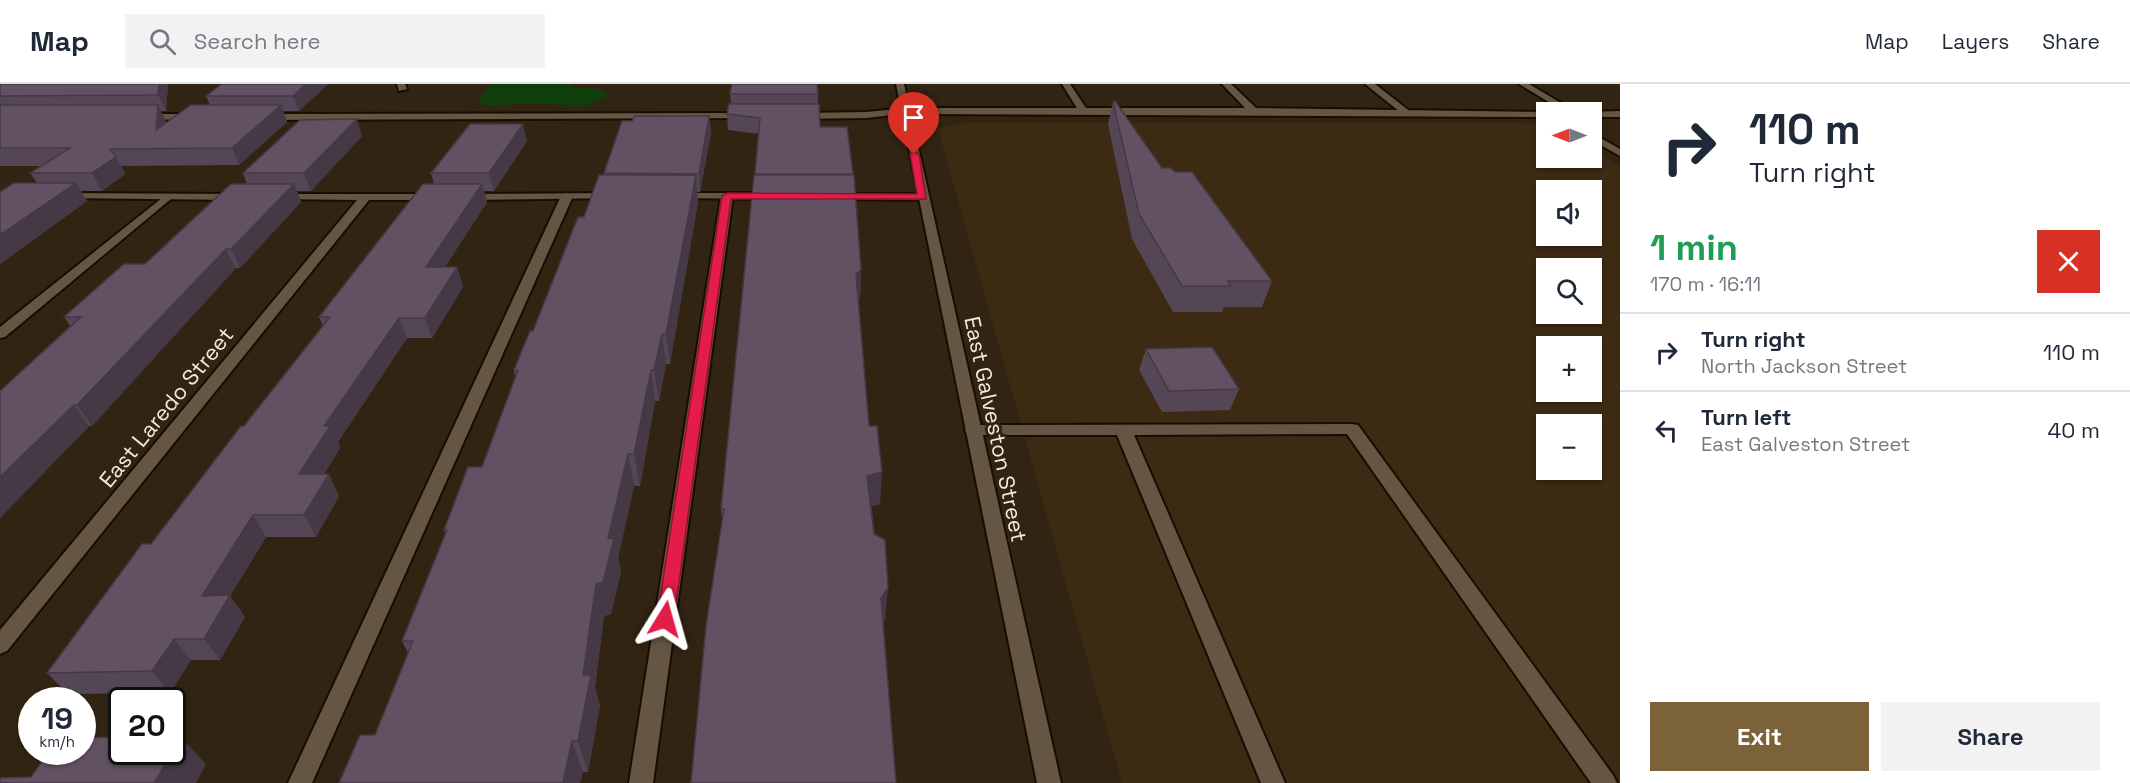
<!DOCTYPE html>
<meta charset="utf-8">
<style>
:root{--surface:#fff;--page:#f2f2f3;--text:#1f2937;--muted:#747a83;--line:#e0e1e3;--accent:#7c6239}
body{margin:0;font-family:"Space Grotesk",sans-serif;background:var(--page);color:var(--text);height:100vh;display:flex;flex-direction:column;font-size:22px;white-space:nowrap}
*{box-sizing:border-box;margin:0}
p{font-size:20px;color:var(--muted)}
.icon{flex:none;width:33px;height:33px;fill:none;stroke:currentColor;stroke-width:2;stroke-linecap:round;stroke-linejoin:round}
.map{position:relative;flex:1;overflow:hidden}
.details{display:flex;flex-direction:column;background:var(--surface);width:510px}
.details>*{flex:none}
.hud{background:#fff;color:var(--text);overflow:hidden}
.needle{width:39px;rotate:270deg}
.tools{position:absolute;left:1536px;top:18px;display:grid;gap:12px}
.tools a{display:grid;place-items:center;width:66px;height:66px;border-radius:0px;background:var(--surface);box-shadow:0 2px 4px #0004;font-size:30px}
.speed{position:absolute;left:18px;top:603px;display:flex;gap:12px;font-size:30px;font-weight:700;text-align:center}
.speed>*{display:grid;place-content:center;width:78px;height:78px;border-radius:50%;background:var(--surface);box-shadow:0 2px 4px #0004;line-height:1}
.speed small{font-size:15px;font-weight:400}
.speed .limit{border:3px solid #111;border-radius:9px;background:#fff;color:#111}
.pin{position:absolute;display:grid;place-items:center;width:51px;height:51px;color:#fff;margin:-62px -26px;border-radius:50% 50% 50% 0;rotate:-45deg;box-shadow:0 0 6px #0007}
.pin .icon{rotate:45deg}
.me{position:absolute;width:66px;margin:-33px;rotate:8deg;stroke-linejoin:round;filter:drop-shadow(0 0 4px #0008)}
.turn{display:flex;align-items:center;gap:21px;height:126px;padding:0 30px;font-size:27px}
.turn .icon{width:78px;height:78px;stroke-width:2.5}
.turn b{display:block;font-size:42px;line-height:51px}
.round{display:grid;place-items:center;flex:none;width:63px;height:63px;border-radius:0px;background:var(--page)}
.head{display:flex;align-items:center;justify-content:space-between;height:102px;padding:0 30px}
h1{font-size:36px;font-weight:700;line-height:45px;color:#1e9e55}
.button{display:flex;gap:12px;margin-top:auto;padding:12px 30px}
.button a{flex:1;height:69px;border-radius:0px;background:var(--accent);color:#fff;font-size:24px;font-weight:700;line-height:69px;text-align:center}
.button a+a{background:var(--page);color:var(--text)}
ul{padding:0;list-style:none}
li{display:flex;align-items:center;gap:18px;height:78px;padding:0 30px;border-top:2px solid var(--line)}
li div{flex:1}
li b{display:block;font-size:22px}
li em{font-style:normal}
header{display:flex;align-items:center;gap:36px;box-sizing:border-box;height:84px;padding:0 30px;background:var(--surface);border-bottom:2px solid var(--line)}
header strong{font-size:28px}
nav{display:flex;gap:33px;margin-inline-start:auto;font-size:21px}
.search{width:420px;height:54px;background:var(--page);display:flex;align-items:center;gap:15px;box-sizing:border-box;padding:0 21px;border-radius:0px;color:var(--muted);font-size:22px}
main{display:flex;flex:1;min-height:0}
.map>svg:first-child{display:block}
.built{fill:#3c2a13;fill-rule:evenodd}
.green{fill:#0f3e0a}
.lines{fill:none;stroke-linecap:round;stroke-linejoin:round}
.service-casing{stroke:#190d01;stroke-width:4}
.minor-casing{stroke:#190d01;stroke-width:4}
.tertiary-casing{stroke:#190d01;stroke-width:4}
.service{fill:#655543;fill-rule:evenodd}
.minor{fill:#655543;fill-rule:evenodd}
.tertiary{fill:#655543;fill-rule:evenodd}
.wall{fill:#544655}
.shaded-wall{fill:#453945}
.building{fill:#625163;stroke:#453945;stroke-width:1.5}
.route{fill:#e11d48;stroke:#92132f;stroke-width:1.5}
.labels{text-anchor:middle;stroke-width:6;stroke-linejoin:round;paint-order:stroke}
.street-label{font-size:22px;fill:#f3e9df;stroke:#322413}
</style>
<header>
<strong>Map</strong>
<div class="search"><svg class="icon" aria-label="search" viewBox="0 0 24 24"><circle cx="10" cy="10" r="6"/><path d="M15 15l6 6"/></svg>Search here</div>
<nav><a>Map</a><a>Layers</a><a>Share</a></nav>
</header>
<main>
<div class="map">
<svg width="1620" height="699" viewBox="0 0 1620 699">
<rect width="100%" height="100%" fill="#322413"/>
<path class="built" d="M962,39h560l24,4v31h46v-8l28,17v616h-498l-183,-650 2,-5zM1546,106h46v46h-46zM1546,184h46v46h-46zM1546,262h46v46h-46zM1546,340h46v46h-46z"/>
<path class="green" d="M492,0h80l2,4 28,1 6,7 -23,11 -47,-4 -49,3 -13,-4z"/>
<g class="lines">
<g class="service-casing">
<path id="service" d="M1062,0h8l18,27 -2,2h-6z
M1365,0h10l37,29 -8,2z
M906,24l5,3 -2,2 -42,5 -68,1 -5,-3 5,-3 68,-1z
M750,29l3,1v4l-491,2 -5,-3 5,-3z
M142,30h53l5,3 -5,3 -56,-1 -2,-2z
M567,109l6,3 -261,587h-24l273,-587z
M727,109l6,3 -80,587h-24l92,-587z
M167,110l4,1v4l-166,138 -5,1v-11z
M1352,340l6,1 255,350 4,8h-26l-244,-349 -213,1 151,348h-24l-144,-348h-144l-6,-1 -2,-4 2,-4 6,-1z"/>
</g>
<g class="minor-casing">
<path id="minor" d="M397,0h8l2,5 -8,2z
M1222,0h9l25,24 294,4h-4v5l-640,-3 -5,-3 5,-3h339z
M1519,0h10l47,28h-11z
M1620,27v6h-28v-5h-4z
M1592,49l28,16v7l-28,-16z
M63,109l175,1 6,3 -6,3 -179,-2 -2,-2z
M613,109l6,3 -2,2 -152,2 -6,-3 6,-3z
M678,109h94l6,3 -6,3 -98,-1 -2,-2z
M279,110h154l6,3 -6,3h-64l-362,451 -7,3v-24l357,-430 -82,-1v-4z
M834,110h89l6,3 -6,3 -93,-1 -2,-2z"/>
</g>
<g class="tertiary-casing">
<path id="tertiary" d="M896,0h8l157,699h-24z"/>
</g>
<use href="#service" class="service"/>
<use href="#minor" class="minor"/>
<use href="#tertiary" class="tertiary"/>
</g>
<path class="wall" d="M0,0h168l-2,27h-6l5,12 45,-18 -4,-9 16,-12h106l-29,27h-16l4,11 -48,43 -118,1 4,8 -23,17h-21l6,10 -87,63v-72l37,-9 -7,-10 12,-7h-42z
M730,10h88v10l2,23h27l14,143 -1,29 -2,1 11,126 11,78 -9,2 14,114 -2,3 -161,-103 -1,-11 38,-375 -31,-4 -1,-16 4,-10z
M1113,18l49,66 110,113 -10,26h-38l-2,5h-49l-41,-73 -24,-115z
M709,32l2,17 -11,59h-3l1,10 -28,162h-4l-7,37h-4l-15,85h-6l-16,72 3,13 -10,43 -7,2 -9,71 5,19 -12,66h-5l-3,11h-241l36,-48 33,-82 -6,-12 44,-108 -2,-3 38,-63 33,-90 -1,-7 19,-39 71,-156v-2z
M362,52l-51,55h-14l4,11 -61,66h-4l-144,158h-3l-89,92v-127l70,-65 -6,-9 81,-53 102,-80 -4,-11z
M527,57l-33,50h-10l3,11 -42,65h12l6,20 -31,51h-25l-69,104 2,6 -16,26 15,22 -23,41h-50l-36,59 15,21 -25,43h-29l-21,33 -102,1 -21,-21 104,-129 172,-218 -4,-9 115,-133 -3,-11z
M1146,265l93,40 -9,21 -68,2 -23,-42z"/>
<path class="shaded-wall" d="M159,0h9l-2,27 -8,-16z
M306,0h22l-29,27 -6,-15z
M158,21l8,17 -2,25 -8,-17z
M281,21l6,17 -48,43 -7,-17z
M709,32l2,17 -11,59 -1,-18z
M357,35l5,17 -51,55 -7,-18z
M523,40l4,17 -33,50 -5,-18z
M116,73l9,17 -23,17 -10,-18z
M696,91l2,27 -28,162 -4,-30z
M76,99l11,18 -87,63v-29z
M294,100l7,18 -61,66 -9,-19z
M482,100l5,18 -55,85 -6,-20z
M226,165l10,19 -144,158 -15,-21z
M457,183l6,20 -31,51 -7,-20z
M861,186l-1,29 -5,4 1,-29z
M399,234l8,20 -69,104 2,6 -29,48 -12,-22 25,-48z
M662,250l4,30 -7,37 -5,-31z
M651,286l4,31 -15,85 -6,-32z
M74,321l15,21 -89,92v-41z
M628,370l6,32 -16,72 3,13 -10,43 -7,2 -9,71 5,19 -12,66 -10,-31 5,-66 13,-91 12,-46z
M882,388l-2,32 -15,4 2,-32z
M329,390l10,22 -23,41 -12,-22z
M253,431l13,22 -36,59 15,21 -25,43 -16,-21 -2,-43z
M888,504l-3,32 -7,10 3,-32z
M174,555l17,21 -21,33 -18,-22z
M181,653l25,27 -10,19h-40l-1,-1z
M572,657l11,31 -3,11h-17z"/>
<path class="building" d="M0,0h159l-1,11 -158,1z
M222,0h84l-13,12h-87z
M732,0h85l1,10h-88z
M1115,17l47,67h9l4,4h17l80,109h-44l3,5h-49l-43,-72 -26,-112z
M729,20h90l1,23h27l6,47h-98l5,-56 -33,-4z
M0,21h158l-2,25 35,-25h90l-49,43 -122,1 6,8 -24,16h-62l40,-25h-70z
M635,32h74l-10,58 -95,-1 18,-52h10z
M357,35l-53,54h-61l57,-53z
M470,40h53l-34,49h-58z
M599,91h97l-30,159h-4l-8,36h-3l-17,84h-6l-20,84 6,1 -11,43 -7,2 -13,91h8l-13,66h-6l-9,42h-224l21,-48h15l38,-94h-11l45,-111h-3l24,-63h14l36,-97h-4l16,-39h3l45,-114h6z
M754,91h100l7,95 -5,4 13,152h8l5,46 -15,4 7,58 11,6 3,48 -7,10 15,185h-205l15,-157 18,-117h-3z
M14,99h62l-76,52v-43z
M231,100h63l-63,65h-5l-149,156h-3l-74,72v-86l81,-74h-17l60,-53h21z
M423,100h59l-56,83h31l-32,51h-26l-75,108h6l-31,48h30l-25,41h-51l-51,81 28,-1 -26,44h-30l-22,32 -105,2 95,-129h9l90,-118h3l86,-109h-11z
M1212,263l27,42 -70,2 -23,-42z
M122,653v15h50v-15h9l-26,45h33l-1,1h-187v-5l31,-1 18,-25h33v-14z"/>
<path class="route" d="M914,68l5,2 7,45h-195l-57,420 -3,4 -6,3 -6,-3 -2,-4 65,-423 5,-3 190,1 -7,-40z"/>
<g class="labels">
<g class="street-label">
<text transform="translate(166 323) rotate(-51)" y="8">East Laredo Street</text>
<text transform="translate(996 345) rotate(78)" y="8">East Galveston Street</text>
</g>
</g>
</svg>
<div class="tools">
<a><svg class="needle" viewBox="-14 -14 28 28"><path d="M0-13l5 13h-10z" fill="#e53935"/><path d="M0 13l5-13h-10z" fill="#747a83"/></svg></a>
<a><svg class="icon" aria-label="sound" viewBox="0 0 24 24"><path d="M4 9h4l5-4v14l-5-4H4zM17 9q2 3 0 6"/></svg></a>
<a><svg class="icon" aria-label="search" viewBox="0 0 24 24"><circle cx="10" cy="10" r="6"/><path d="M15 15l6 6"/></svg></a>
<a>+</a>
<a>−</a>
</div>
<div class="speed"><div>19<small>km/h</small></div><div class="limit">20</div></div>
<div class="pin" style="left:914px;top:70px;background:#d93025"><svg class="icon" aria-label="arrive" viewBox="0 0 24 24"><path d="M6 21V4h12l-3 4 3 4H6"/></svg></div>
<svg class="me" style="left:665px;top:535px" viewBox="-20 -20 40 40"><path d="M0-17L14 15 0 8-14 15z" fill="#e11d48" stroke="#fff" stroke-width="4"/></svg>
</div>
<section class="details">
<div class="hud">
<div class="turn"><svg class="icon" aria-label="right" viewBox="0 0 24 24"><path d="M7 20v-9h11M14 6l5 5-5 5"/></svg><div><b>110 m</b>Turn right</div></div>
</div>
<div class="head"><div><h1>1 min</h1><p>170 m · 16:11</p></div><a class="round" style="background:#d93025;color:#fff"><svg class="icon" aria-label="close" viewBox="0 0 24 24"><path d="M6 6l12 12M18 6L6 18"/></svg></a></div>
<ul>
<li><svg class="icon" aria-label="right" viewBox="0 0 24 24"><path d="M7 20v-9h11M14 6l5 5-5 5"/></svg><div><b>Turn right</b><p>North Jackson Street</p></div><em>110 m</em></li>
<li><svg class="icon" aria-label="left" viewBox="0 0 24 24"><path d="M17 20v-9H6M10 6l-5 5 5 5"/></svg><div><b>Turn left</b><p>East Galveston Street</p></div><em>40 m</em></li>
</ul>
<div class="button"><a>Exit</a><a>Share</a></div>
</section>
</main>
